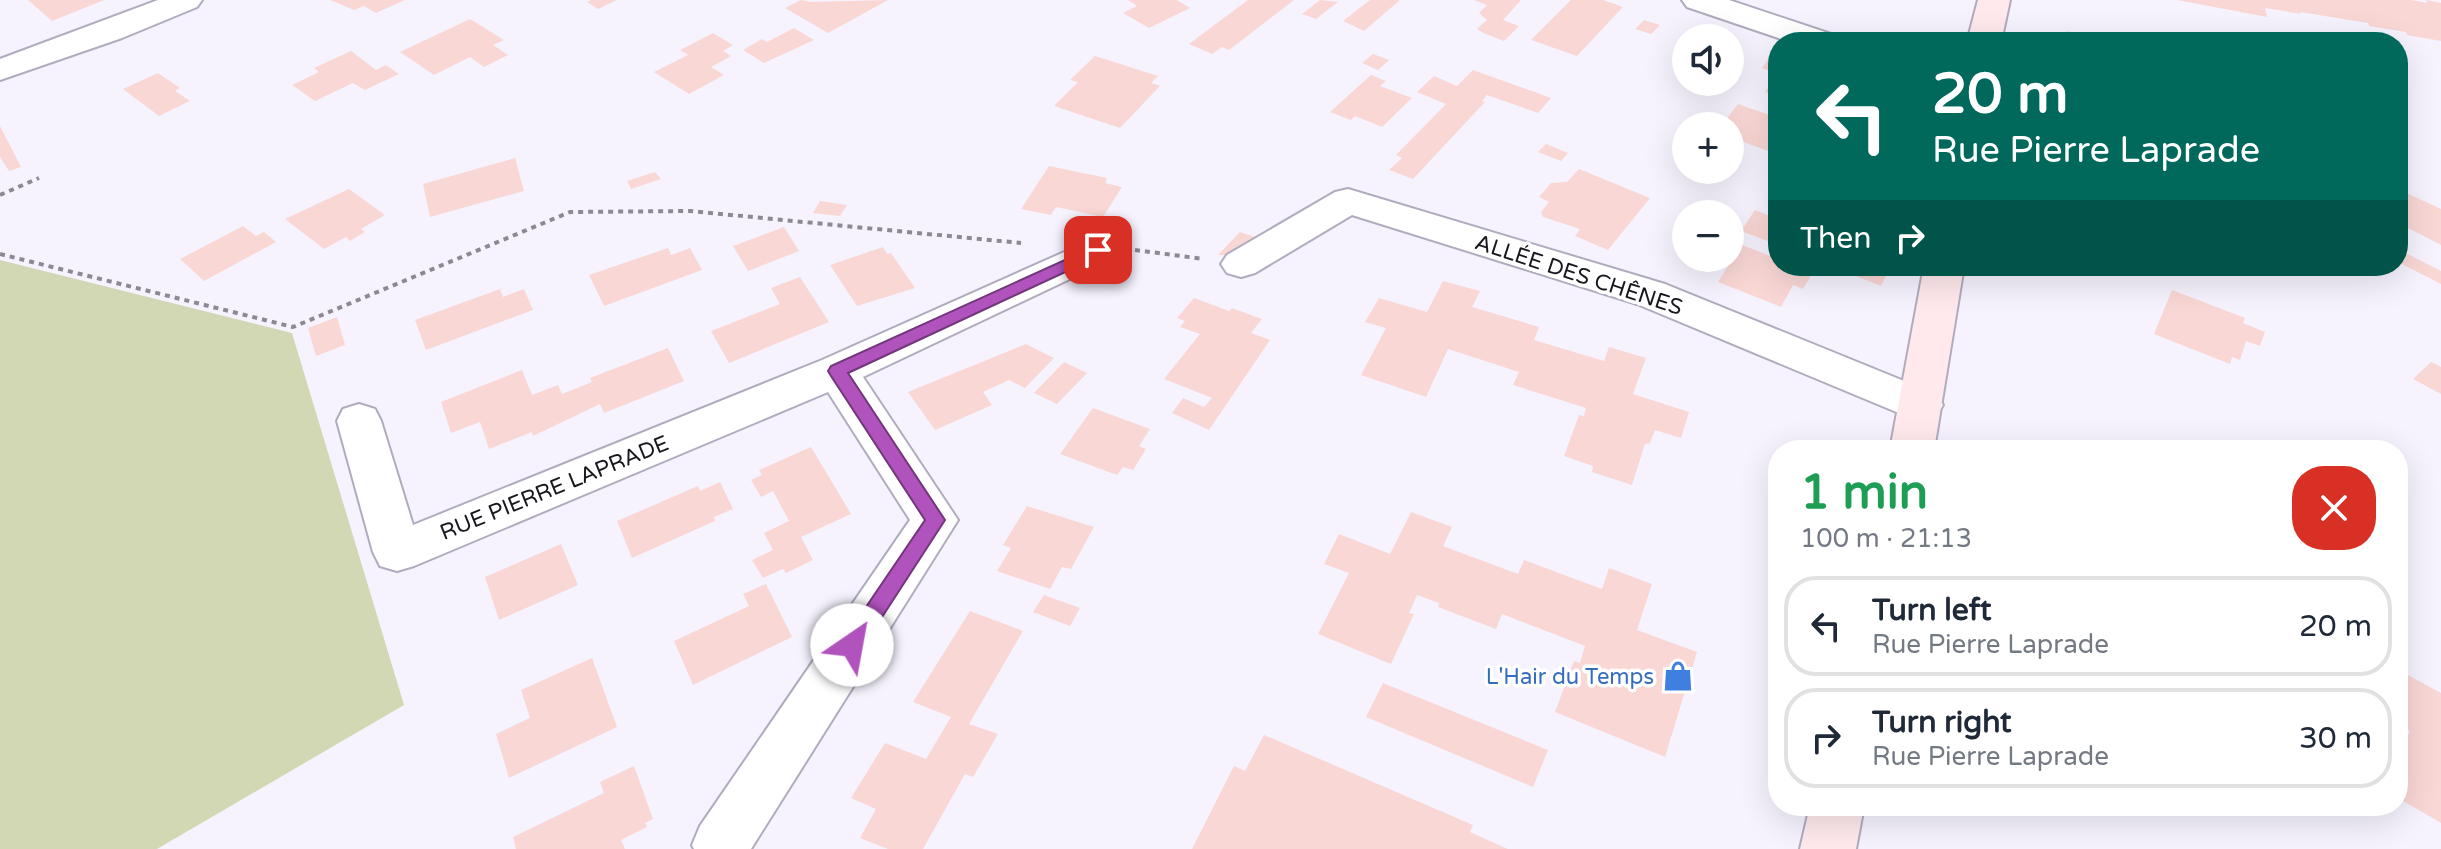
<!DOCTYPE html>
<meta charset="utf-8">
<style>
:root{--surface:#fff;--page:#f6f6f7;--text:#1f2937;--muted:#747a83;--line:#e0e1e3}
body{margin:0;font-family:"Varela Round",sans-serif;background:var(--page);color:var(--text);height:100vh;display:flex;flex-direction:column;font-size:30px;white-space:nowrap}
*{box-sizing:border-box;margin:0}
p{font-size:26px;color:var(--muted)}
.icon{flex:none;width:44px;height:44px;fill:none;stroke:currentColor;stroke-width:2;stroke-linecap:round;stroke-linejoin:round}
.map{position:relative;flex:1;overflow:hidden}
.details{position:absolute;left:1768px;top:440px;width:640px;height:376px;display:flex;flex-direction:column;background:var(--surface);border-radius:32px;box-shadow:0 8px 32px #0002}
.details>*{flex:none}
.guide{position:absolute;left:1768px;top:32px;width:640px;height:244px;border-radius:32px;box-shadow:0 8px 32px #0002;background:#00695c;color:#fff;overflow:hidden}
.buttons{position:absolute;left:1672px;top:24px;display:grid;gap:16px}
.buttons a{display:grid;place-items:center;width:72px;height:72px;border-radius:50%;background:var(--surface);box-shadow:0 8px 32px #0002;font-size:40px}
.pin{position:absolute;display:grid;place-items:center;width:68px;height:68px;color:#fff;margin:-34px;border-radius:16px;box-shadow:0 4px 12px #0006}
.me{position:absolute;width:88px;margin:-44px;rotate:33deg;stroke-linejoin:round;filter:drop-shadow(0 0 6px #0008)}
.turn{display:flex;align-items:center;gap:28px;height:168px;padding:0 32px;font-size:36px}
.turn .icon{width:104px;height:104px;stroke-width:2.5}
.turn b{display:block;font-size:56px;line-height:68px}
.then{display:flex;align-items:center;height:76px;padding:0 32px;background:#0003;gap:16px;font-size:30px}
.round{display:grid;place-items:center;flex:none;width:84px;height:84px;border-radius:32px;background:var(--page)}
.headline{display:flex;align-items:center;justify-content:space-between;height:136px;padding:0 32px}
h1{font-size:48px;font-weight:800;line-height:60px;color:#1e9e55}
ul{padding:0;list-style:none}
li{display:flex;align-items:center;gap:24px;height:100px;margin:0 16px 12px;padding:0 16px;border:4px solid var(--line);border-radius:32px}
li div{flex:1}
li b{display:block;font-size:30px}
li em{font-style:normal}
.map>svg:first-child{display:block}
.green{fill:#d3d8b4}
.building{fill:#f9d7d5}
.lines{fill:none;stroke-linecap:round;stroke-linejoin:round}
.street-casing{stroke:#b0acbe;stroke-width:4}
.secondary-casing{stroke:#b0acbe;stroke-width:4}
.path{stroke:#8b8993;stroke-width:4;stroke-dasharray:5 5;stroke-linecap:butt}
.street{fill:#fff;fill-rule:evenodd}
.secondary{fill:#ffe9ec;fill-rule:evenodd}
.route{fill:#b053bd;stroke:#72367b;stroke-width:2}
.labels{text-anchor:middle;stroke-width:7;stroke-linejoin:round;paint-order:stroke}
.street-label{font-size:22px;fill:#19171e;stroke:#fff}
.shop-label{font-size:22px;fill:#366cbe;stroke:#fff;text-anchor:end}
</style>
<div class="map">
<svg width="2441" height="849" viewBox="0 0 2441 849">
<rect width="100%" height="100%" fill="#f6f3ff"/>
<path class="green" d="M0,260l292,73 112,372 -247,144h-157z"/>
<path class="building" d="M28,0h76l-52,21z
M330,0h75l-29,13 -12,-7 -10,4z
M591,0h26l-19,9 -11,-7z
M801,0l10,2 77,-2 -60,33 -43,-25z
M1128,0h49l13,8 -41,20 -26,-15 14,-7z
M1248,0h46l-65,50 -7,-3 -10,7 -23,-10z
M1320,0l18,2 -22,17 -14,-5z
M1370,0h30l-36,31 -21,-10z
M1474,0h47l-18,20 16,6 -15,15 -21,-8 -6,-4 10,-9 -8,-7 8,-8z
M1571,0h32l20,7 -46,49 -46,-16z
M2177,0h234l16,3 -1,-3 15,3v38l-34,-6 -1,-3 -37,-6 -1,-3 -68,-11 1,2 -36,-6 2,9z
M470,19l34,21 -11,5 15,10 -24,12 -14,-10 -36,18 -34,-23z
M1644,20l16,5 -9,9 -16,-5z
M794,28l20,12 -50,23 -21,-13 19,-11 5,3z
M2067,31l24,11h-42z
M713,33l20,12 -10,6 8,5 -20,11 13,8 -35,19 -35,-22 34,-17 -8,-5z
M351,51l25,19 10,-5 13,9 -34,16 -12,-7 -38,18 -23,-16 27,-13 -5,-4z
M1373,54l16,6 -11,10 -16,-7z
M1095,56l63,20 -7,7 9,3 -40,42 -66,-22 24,-24 -8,-2z
M1770,57l8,3v14l-16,-6z
M1473,70l78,28 -13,15 -51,-18 -5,6 3,1 -72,77 -24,-9 13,-12 -6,-3 50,-51 -29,-12 17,-16 23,10z
M158,73l22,15 -5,3 15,10 -31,15 -36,-27z
M1371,75l15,6 -6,5 32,12 -30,29 -27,-11 -4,4 -21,-8z
M1778,75v21l-13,-4z
M1738,104l40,14 -2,36 -46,-17v-11h-9z
M0,126l21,41 -12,4 -9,-14z
M1546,144l22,9 -7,8 -23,-9z
M515,158l9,33 -94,26 -7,-33z
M1049,166l58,12 -2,5 17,4 -19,30 -47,-10 -5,8 -30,-6z
M1579,169l71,29 -42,52 -33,-14 5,-7 -37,-12 -2,-5 8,-10 -10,-5 12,-14 16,-1z
M655,172l6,7 -30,10 -4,-8z
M349,189l36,26 -24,14 4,3 -15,9 -4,-4 -22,12 -39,-30z
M2398,189l43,20v36l-33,-17 -10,7z
M820,201l27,4 -7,11 -27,-3z
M1755,210l23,9v26l-37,-14z
M243,226l13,10 8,-4 12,10 -72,39 -24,-22z
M784,227l15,24 -51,20 -15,-25z
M1240,232l15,5 -17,19 -20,-1z
M1737,243l41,16v7h19l16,6 -10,17 -10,-4 -12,22 -63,-25 10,-16 -5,-2 7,-6z
M883,247l4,7 4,-1 24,35 -58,18 -27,-41z
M668,248l3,7 19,-7 12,22 -98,36 -15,-31z
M2400,250l41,21v13l-43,-22z
M1831,266h60l-10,20z
M800,277l29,45 -100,41 -18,-32 69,-27 -9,-16z
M1443,281l37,10 -8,16 67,20 -5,13 70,21 5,-14 37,11 -13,36 56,18 -8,26 -26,-8 -5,13 -5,1 -13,41 -40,-13 1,-6 -29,-10 15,-41 5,1 2,-8 -73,-23 6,-13 -71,-23 -22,48 -65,-22 25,-47 -21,-6 14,-24 48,14z
M500,289l3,8 21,-8 9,21 -107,40 -11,-30z
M2172,290l73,28 -2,5 22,9 -5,14 -14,-5 -6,19 -8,-3 -2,7 -76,-30z
M1194,298l35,13 3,-3 30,11 -11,14 19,7 -61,90 -37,-17 11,-15 21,9 8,-9 -48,-19 36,-45 -20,-7 5,-6 -8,-3z
M337,317l8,28 -29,11 -8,-28z
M1026,344l28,14 -29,30 -16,-8 -26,12 9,13 -57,25 -27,-38z
M668,348l16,33 -80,32 -4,-9 -67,32 -1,-4 -43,17 -9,-27 -29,11 -10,-31 81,-32 10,25 26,-10 4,9 30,-12 -2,-4z
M1064,362l23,11 -30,31 -23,-11z
M2431,362l10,5v27l-28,-15z
M1093,408l57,21 -11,17 7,3 -13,21 -10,-3 -6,8 -57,-21z
M811,447l40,67 -50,23 12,23 -27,13 -3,-4 -20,9 -11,-18 21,-10 -9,-17 25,-12 -16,-30 -12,6 -10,-17 11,-5 -3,-5z
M720,482l13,27 -19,8 1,4 -83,37 -15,-37 81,-35 2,5z
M1027,506l67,21 -23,42 -9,-2 -12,22 -53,-18 14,-23 -8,-3z
M1411,512l41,15 -9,19 75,28 6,-14 78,29 7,-21 43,16 -15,46 60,22 -32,105 -110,-45 19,-51 6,2 5,-17 -83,-32 -6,15 -58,-22 1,-4 -22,-8 -8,18 5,1 -23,50 -73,-30 31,-61 -25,-9 15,-30 51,20z
M561,544l17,41 -79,35 -14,-43z
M766,584l26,53 -99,48 -19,-44 75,-35 -6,-12z
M1044,595l36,13 -10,18 -37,-14z
M970,611l53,20 -54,93 29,10 -25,43 -8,-3 -42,75h-35l-28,-11 16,-29 -25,-11 34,-55 41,16 25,-42 -38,-15z
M592,658l25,69 -108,51 -13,-44 34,-16 -9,-28z
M2404,673l37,20v130l-43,-25v-40l12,-27 -12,-6v-40z
M1383,683l165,67 -15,37 -167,-70z
M1264,735l209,90 -3,7 38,17h-316l42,-83 11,5z
M634,766l19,53 -8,4 2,4 -26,13 4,9h-109l-3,-12 91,-44 -4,-11z"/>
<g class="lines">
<g class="street-casing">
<path id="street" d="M158,0h44l-5,7 -75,31 -122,42v-21z
M1682,0h47l105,35 5,7h-49l-103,-35z
M1348,189l317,95 271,110 7,11 -7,11 -15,5 -15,-5 -269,-112 -285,-89 -97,58 -14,4 -14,-4 -6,-9 6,-9 108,-63z
M1098,237l14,4 6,9 -6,9 -249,118 95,143 -207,329h-57l-2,-4 8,-19 210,-306 -82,-128 -414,174 -17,5 -17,-5 -7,-14 -36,-131 6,-12 16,-5 16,5 6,12 32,104 409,-165z"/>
</g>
<g class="secondary-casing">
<path id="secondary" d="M1978,0h32l-9,42h-34z
M1924,266h40l-30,184h-44z
M1810,806h54l-8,43h-56z"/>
</g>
<path class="path" d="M0,195l39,-17
M1135,250l69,9
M0,254l293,73 277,-115 120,-1 331,32"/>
<use href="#street" class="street"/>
<use href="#secondary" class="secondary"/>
</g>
<path class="route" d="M1098,245l6,2v7l-256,119 97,147 -85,131 -8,3 -7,-3 -3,-6 3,-7 80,-118 -94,-144 -3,-5 3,-5z"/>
<defs>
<g id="shop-bare" transform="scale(2.4)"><path d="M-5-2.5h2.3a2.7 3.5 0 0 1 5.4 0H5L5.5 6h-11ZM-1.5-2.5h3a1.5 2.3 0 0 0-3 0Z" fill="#3f7fe0" stroke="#fff" stroke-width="2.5" paint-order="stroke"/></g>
</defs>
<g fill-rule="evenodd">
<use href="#shop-bare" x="1678" y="676"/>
</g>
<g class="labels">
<g class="street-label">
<text transform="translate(1579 274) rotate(18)" y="8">ALLÉE DES CHÊNES</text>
<text transform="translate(554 487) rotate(-22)" y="8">RUE PIERRE LAPRADE</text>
</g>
<g class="shop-label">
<text x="1654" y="684">L'Hair du Temps</text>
</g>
</g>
</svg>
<div class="buttons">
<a><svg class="icon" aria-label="sound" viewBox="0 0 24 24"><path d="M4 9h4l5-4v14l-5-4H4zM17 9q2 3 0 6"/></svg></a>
<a>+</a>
<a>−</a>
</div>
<div class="pin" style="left:1098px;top:250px;background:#d93025"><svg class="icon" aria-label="arrive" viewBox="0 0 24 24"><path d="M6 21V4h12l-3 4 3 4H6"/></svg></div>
<svg class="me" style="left:852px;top:645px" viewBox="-20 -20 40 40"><circle r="19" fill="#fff"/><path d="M0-13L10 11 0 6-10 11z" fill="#b053bd"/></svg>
<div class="guide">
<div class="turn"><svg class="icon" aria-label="left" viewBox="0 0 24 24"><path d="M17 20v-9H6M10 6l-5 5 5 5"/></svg><div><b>20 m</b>Rue Pierre Laprade</div></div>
<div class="then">Then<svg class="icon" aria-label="right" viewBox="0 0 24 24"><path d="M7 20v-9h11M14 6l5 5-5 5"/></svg></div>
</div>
<section class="details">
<div class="headline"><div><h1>1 min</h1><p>100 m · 21:13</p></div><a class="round" style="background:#d93025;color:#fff"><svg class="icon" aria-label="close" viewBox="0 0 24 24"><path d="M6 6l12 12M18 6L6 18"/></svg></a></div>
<ul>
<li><svg class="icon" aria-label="left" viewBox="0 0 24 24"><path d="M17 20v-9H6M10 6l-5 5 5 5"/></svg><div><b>Turn left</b><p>Rue Pierre Laprade</p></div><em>20 m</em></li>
<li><svg class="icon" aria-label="right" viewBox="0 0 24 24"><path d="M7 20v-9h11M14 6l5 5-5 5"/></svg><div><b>Turn right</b><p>Rue Pierre Laprade</p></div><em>30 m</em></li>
</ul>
</section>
</div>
